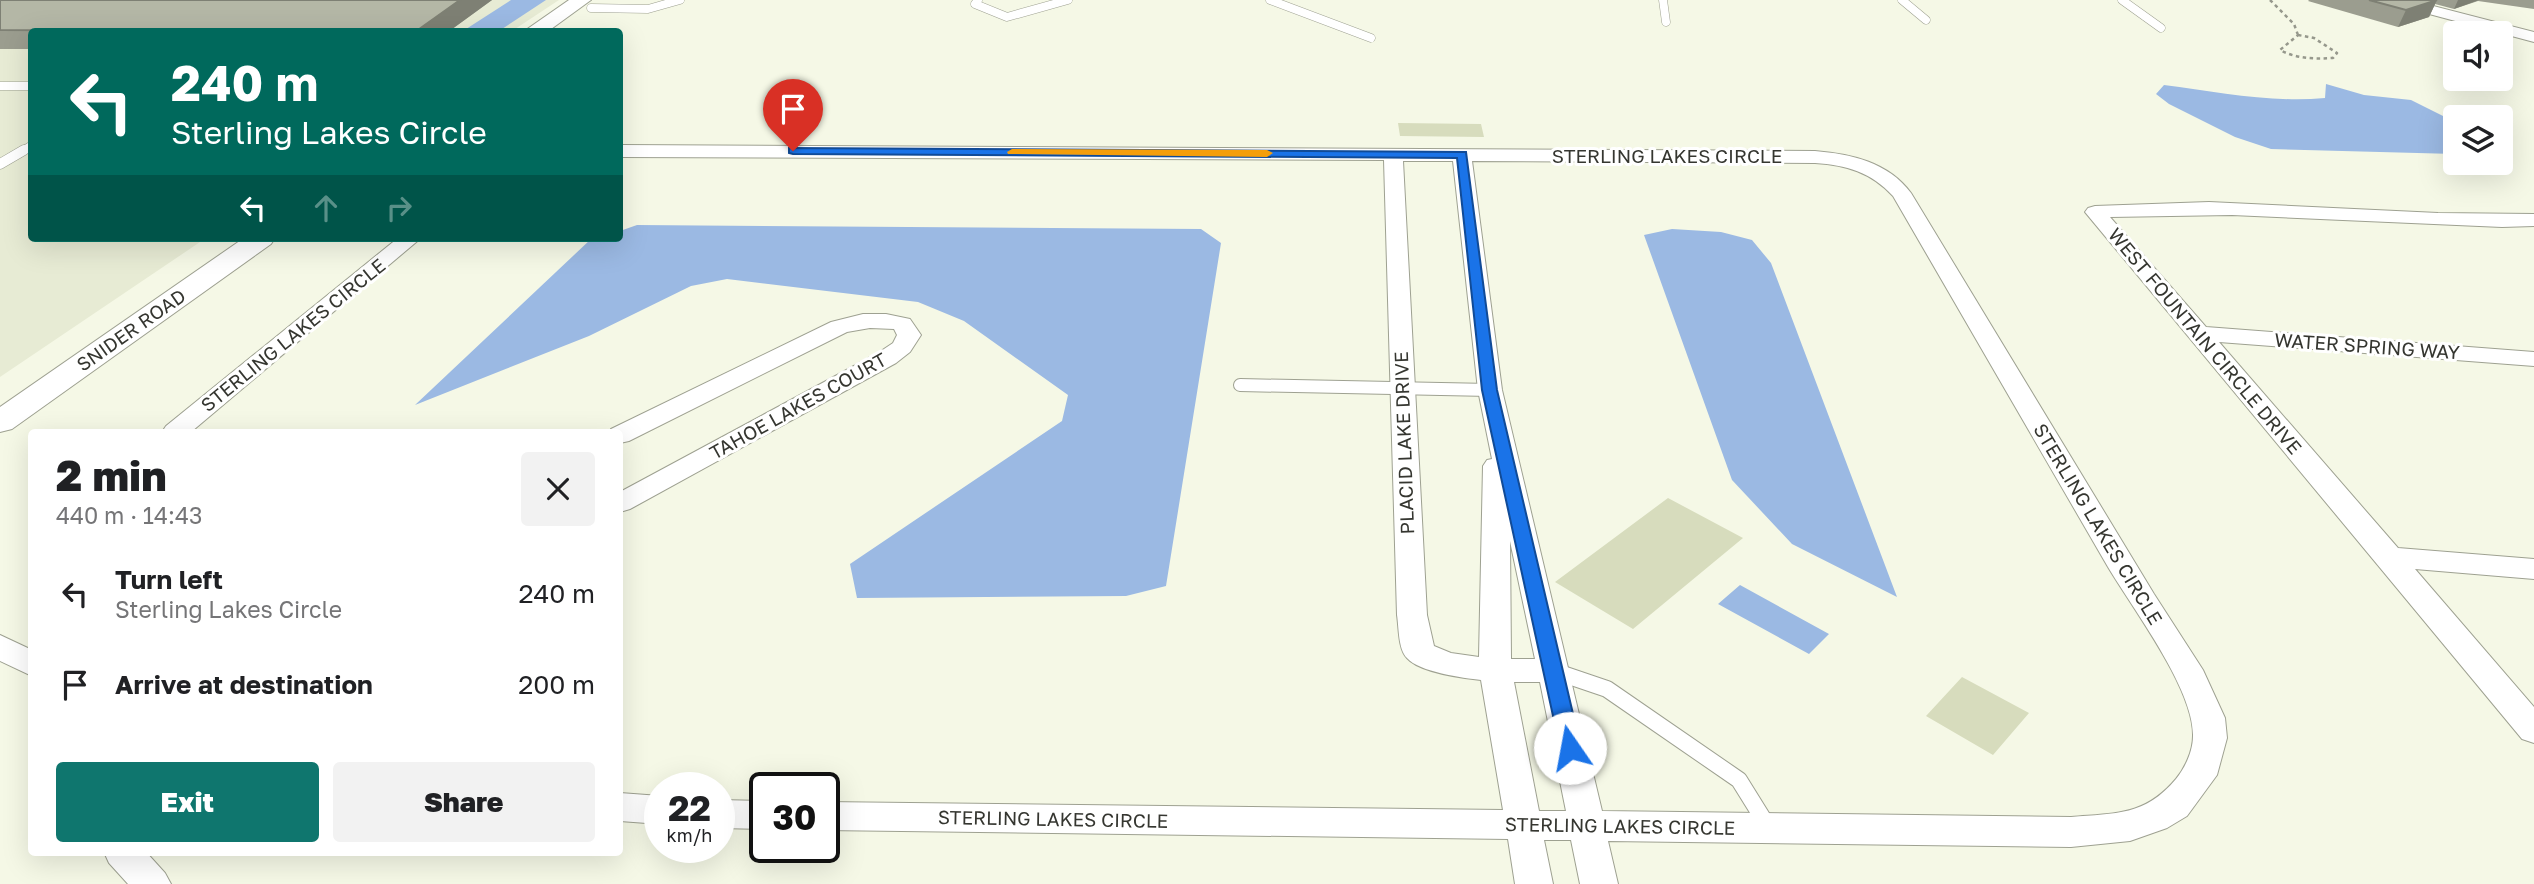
<!DOCTYPE html>
<meta charset="utf-8">
<style>
:root{--surface:#fff;--page:#f2f2f2;--text:#202124;--muted:#757577;--accent:#0f766e}
body{margin:0;font-family:"Golos Text",sans-serif;background:var(--page);color:var(--text);height:100vh;display:flex;flex-direction:column;font-size:26px;white-space:nowrap}
*{box-sizing:border-box;margin:0}
p{font-size:23px;color:var(--muted)}
.icon{flex:none;width:38px;height:38px;fill:none;stroke:currentColor;stroke-width:2;stroke-linecap:round;stroke-linejoin:round}
.map{position:relative;flex:1;overflow:hidden}
.drawer{position:absolute;left:28px;top:429px;width:595px;height:427px;display:flex;flex-direction:column;background:var(--surface);border-radius:7px;box-shadow:0 7px 28px #0002}
.drawer>*{flex:none}
.banner{position:absolute;left:28px;top:28px;width:595px;height:214px;border-radius:7px;box-shadow:0 7px 28px #0002;background:#00695c;color:#fff;overflow:hidden}
.fabs{position:absolute;left:2443px;top:21px;display:grid;gap:14px}
.fabs a{display:grid;place-items:center;width:70px;height:70px;border-radius:7px;background:var(--surface);box-shadow:0 7px 28px #0002;font-size:35px}
.speed{position:absolute;left:644px;top:772px;display:flex;gap:14px;font-size:35px;font-weight:700;text-align:center}
.speed>*{display:grid;place-content:center;width:91px;height:91px;border-radius:50%;background:var(--surface);box-shadow:0 7px 28px #0002;line-height:1}
.speed small{font-size:18px;font-weight:400}
.speed .limit{border:4px solid #111;border-radius:10px;background:#fff;color:#111}
.pin{position:absolute;display:grid;place-items:center;width:60px;height:60px;color:#fff;margin:-72px -30px;border-radius:50% 50% 50% 0;rotate:-45deg;box-shadow:0 0 7px #0007}
.pin .icon{rotate:45deg}
.me{position:absolute;width:77px;margin:-38px;rotate:348deg;stroke-linejoin:round;filter:drop-shadow(0 0 5px #0008)}
.turn{display:flex;align-items:center;gap:24px;height:147px;padding:0 28px;font-size:32px}
.turn .icon{width:91px;height:91px;stroke-width:2.5}
.turn b{display:block;font-size:49px;line-height:60px}
.lanes{display:flex;align-items:center;height:66px;padding:0 28px;background:#0003;justify-content:center;gap:35px;direction:ltr}
.lanes .off{opacity:.35}
.round{display:grid;place-items:center;flex:none;width:74px;height:74px;border-radius:7px;background:var(--page)}
.overview{display:flex;align-items:center;justify-content:space-between;height:119px;padding:0 28px}
h1{font-size:42px;font-weight:800;line-height:52px}
.primary-button{display:flex;gap:14px;margin-top:auto;padding:14px 28px}
.primary-button a{flex:1;height:80px;border-radius:7px;background:var(--accent);color:#fff;font-size:28px;font-weight:800;line-height:80px;text-align:center}
.primary-button a+a{background:var(--page);color:var(--text)}
ul{padding:0;list-style:none}
li{display:flex;align-items:center;gap:21px;height:91px;padding:0 28px}
li div{flex:1}
li b{display:block;font-size:26px}
li em{font-style:normal}
.map>svg:first-child{display:block}
.built{fill:#e7ebd4}
.green{fill:#d7dcbd}
.water{fill:#9bb9e3}
.lines{fill:none;stroke-linecap:round;stroke-linejoin:round}
.service-far3-casing{stroke:#9ea191;stroke-width:9}
.service-far2-casing{stroke:#9ea191;stroke-width:11}
.service-far1-casing{stroke:#9ea191;stroke-width:14}
.service-casing{stroke:#9ea191;stroke-width:18}
.minor-casing{stroke:#9ea191;stroke-width:2}
.tertiary-casing{stroke:#9ea191;stroke-width:2}
.path{stroke:#96988c;stroke-width:2.5;stroke-dasharray:3.5 3.5;stroke-linecap:butt}
.service-far3{stroke:#fff;stroke-width:8}
.service-far2{stroke:#fff;stroke-width:10}
.service-far1{stroke:#fff;stroke-width:12}
.service{stroke:#fff;stroke-width:16}
.minor{fill:#fff;fill-rule:evenodd}
.tertiary{fill:#fff;fill-rule:evenodd}
.wall{fill:#9b9d8f}
.shaded-wall{fill:#7e8074}
.building{fill:#b4b7a6;stroke:#7e8074;stroke-width:2}
.route{fill:#1a73e8;stroke:#114b97;stroke-width:2}
.slow{fill:#f59e0b}
.labels{text-anchor:middle;stroke-width:6;stroke-linejoin:round;paint-order:stroke}
.street-label{font-size:19px;fill:#353630;stroke:#fff}
</style>
<div class="map">
<svg width="2534" height="884" viewBox="0 0 2534 884">
<rect width="100%" height="100%" fill="#f5f8e6"/>
<path class="built" d="M0,0h559l-47,31 -480,1v206h174l-206,139z"/>
<path class="green" d="M1398,123l83,1 3,13 -84,-1z
M1668,498l75,40 -110,91 -78,-47z
M1962,677l67,36 -36,42 -67,-39z"/>
<path class="water" d="M511,0h35l-47,31h-36z
M2326,84l38,11 47,5 44,22v32l-184,-5 -36,-12 -66,-33 -13,-10 8,-9c53,7 108,18 161,13z
M637,225l564,4 20,14 -55,343 -40,10 -269,2 -7,-34 212,-143 6,-26 -104,-74 -46,-19 -191,-23 -36,7 -102,50 -174,69 176,-166 29,-1v-7z
M1672,229l49,3 31,8 19,23 126,334 -105,-53 -60,-64 -88,-245z
M1740,585l89,49 -20,20 -91,-50z"/>
<g class="lines">
<g class="service-far3-casing">
<path id="service-far3" d="M978,0l-3,4 32,13 61,-17
M1270,0l101,38
M1663,0l3,22
M1902,0l24,20
M2122,0l39,28
M591,8l57,1 32,-9
M0,86h32
M21,152l11,-7"/>
</g>
<g class="service-far2-casing">
<path id="service-far2" d="M0,164l24,-14"/>
</g>
<g class="service-far1-casing">
<path id="service-far1" d="M1240,385l250,5"/>
</g>
<g class="service-casing">
<path id="service" d="M1554,671l53,18 132,91 28,45"/>
</g>
<g class="minor-casing">
<path id="minor" d="M2386,0h24l124,32v10l-146,-39z
M620,145l1195,6c36,3 73,11 96,42l243,401 49,76 22,48 2,20 -10,37 -30,41 -20,12 -37,13 -59,6 -463,-6 10,43h-38l-9,-44h-27l9,44h-38l-7,-45 -684,-9v-28l679,8 -22,-130c-18,-2 -62,-8 -74,-22 -9,-9 -8,-31 -10,-43l-13,-455 -764,-3zM1403,161h50l25,229 14,69 -5,1 -4,6 -4,191 -28,-4 -17,-7 -7,-31zM1472,161l343,2c31,2 56,9 78,33 72,124 143,247 215,371 25,42 86,122 85,169 0,15 -8,32 -17,43 -31,37 -60,34 -105,38l-469,-6 -100,-421zM1510,541l25,118h-24zM1514,682h26l26,129h-27z
M2209,202l229,11 96,1v12l-32,1 -270,-12 -122,2 96,110 328,25v14l-315,-24 179,206 136,11v20l-119,-10 119,138v36l-12,-4 -437,-527 3,-4 7,-2z
M398,238h23l-230,194h-29l4,-6z
M863,314h23l24,5 11,16 -11,17 -14,11 -266,146 -10,3v-20l258,-139 15,-10 4,-8 -3,-6 -24,-1 -23,4 -218,109 -9,2v-11h-11l2,-3 220,-107z
M0,635l32,15v26l-32,-15z
M620,793l40,3v28l-40,-3z
M719,800l46,1v28l-46,-1z
M104,852h42l19,21 6,11h-43l-19,-21z"/>
</g>
<g class="tertiary-casing">
<path id="tertiary" d="M569,0h22l-44,32h-24z
M244,238h31l-4,6 -259,185 -12,3v-25z"/>
</g>
<path class="path" d="M2270,0l24,24 4,11
M2298,35l16,3 23,15 -4,5c-19,1 -36,1 -53,-8z"/>
<use href="#service-far3" class="service-far3"/>
<use href="#service-far2" class="service-far2"/>
<use href="#service-far1" class="service-far1"/>
<use href="#service" class="service"/>
<use href="#minor" class="minor"/>
<use href="#tertiary" class="tertiary"/>
</g>
<path class="wall" d="M0,0h492l-44,32h-416v17h-32z
M2309,0h225v9l-56,-8 -24,8 -19,-5 -6,13 -31,10 -90,-26z"/>
<path class="shaded-wall" d="M460,0h32l-44,32h-33z
M2437,0l-8,17 -31,10 8,-17z
M2458,0h21l-25,9z"/>
<path class="building" d="M0,0h460l-45,32 -415,-2z
M2369,0h68l-31,10z"/>
<path class="route" d="M789,148l677,4 31,238 84,358 -3,6 -8,2 -7,-2 -3,-6 -78,-358 -25,-232 -664,-4 -4,-1z"/>
<path class="slow" d="M1012,149l255,1 6,3 -6,4 -259,-3 -1,-2z"/>
<g class="labels">
<g class="street-label">
<text x="1667" y="163">STERLING LAKES CIRCLE</text>
<text transform="translate(131 330) rotate(-35)" y="7">SNIDER ROAD</text>
<text transform="translate(293 335) rotate(-39)" y="7">STERLING LAKES CIRCLE</text>
<text transform="translate(2205 341) rotate(50)" y="7">WEST FOUNTAIN CIRCLE DRIVE</text>
<text transform="translate(2367 346) rotate(4)" y="7">WATER SPRING WAY</text>
<text transform="translate(798 406) rotate(-29)" y="7">TAHOE LAKES COURT</text>
<text transform="translate(1404 443) rotate(-92)" y="7">PLACID LAKE DRIVE</text>
<text transform="translate(2098 524) rotate(59)" y="7">STERLING LAKES CIRCLE</text>
<text transform="translate(1053 819) rotate(1)" y="7">STERLING LAKES CIRCLE</text>
<text transform="translate(1620 826) rotate(1)" y="7">STERLING LAKES CIRCLE</text>
</g>
</g>
</svg>
<div class="fabs">
<a><svg class="icon" aria-label="sound" viewBox="0 0 24 24"><path d="M4 9h4l5-4v14l-5-4H4zM17 9q2 3 0 6"/></svg></a>
<a><svg class="icon" aria-label="layers" viewBox="0 0 24 24"><path d="M12 4l9 5-9 5-9-5zM3 14l9 5 9-5"/></svg></a>
</div>
<div class="speed"><div>22<small>km/h</small></div><div class="limit">30</div></div>
<div class="pin" style="left:793px;top:151px;background:#d93025"><svg class="icon" aria-label="arrive" viewBox="0 0 24 24"><path d="M6 21V4h12l-3 4 3 4H6"/></svg></div>
<svg class="me" style="left:1570px;top:748px" viewBox="-20 -20 40 40"><circle r="19" fill="#fff"/><path d="M0-13L10 11 0 6-10 11z" fill="#1a73e8"/></svg>
<div class="banner">
<div class="turn"><svg class="icon" aria-label="left" viewBox="0 0 24 24"><path d="M17 20v-9H6M10 6l-5 5 5 5"/></svg><div><b>240 m</b>Sterling Lakes Circle</div></div>
<div class="lanes"><svg class="icon" aria-label="left" viewBox="0 0 24 24"><path d="M17 20v-9H6M10 6l-5 5 5 5"/></svg><svg class="icon off" aria-label="ahead" viewBox="0 0 24 24"><path d="M12 20V5M6 11l6-6 6 6"/></svg><svg class="icon off" aria-label="right" viewBox="0 0 24 24"><path d="M7 20v-9h11M14 6l5 5-5 5"/></svg></div>
</div>
<section class="drawer">
<div class="overview"><div><h1>2 min</h1><p>440 m · 14:43</p></div><a class="round"><svg class="icon" aria-label="close" viewBox="0 0 24 24"><path d="M6 6l12 12M18 6L6 18"/></svg></a></div>
<ul>
<li><svg class="icon" aria-label="left" viewBox="0 0 24 24"><path d="M17 20v-9H6M10 6l-5 5 5 5"/></svg><div><b>Turn left</b><p>Sterling Lakes Circle</p></div><em>240 m</em></li>
<li><svg class="icon" aria-label="arrive" viewBox="0 0 24 24"><path d="M6 21V4h12l-3 4 3 4H6"/></svg><div><b>Arrive at destination</b></div><em>200 m</em></li>
</ul>
<div class="primary-button"><a>Exit</a><a>Share</a></div>
</section>
</div>
